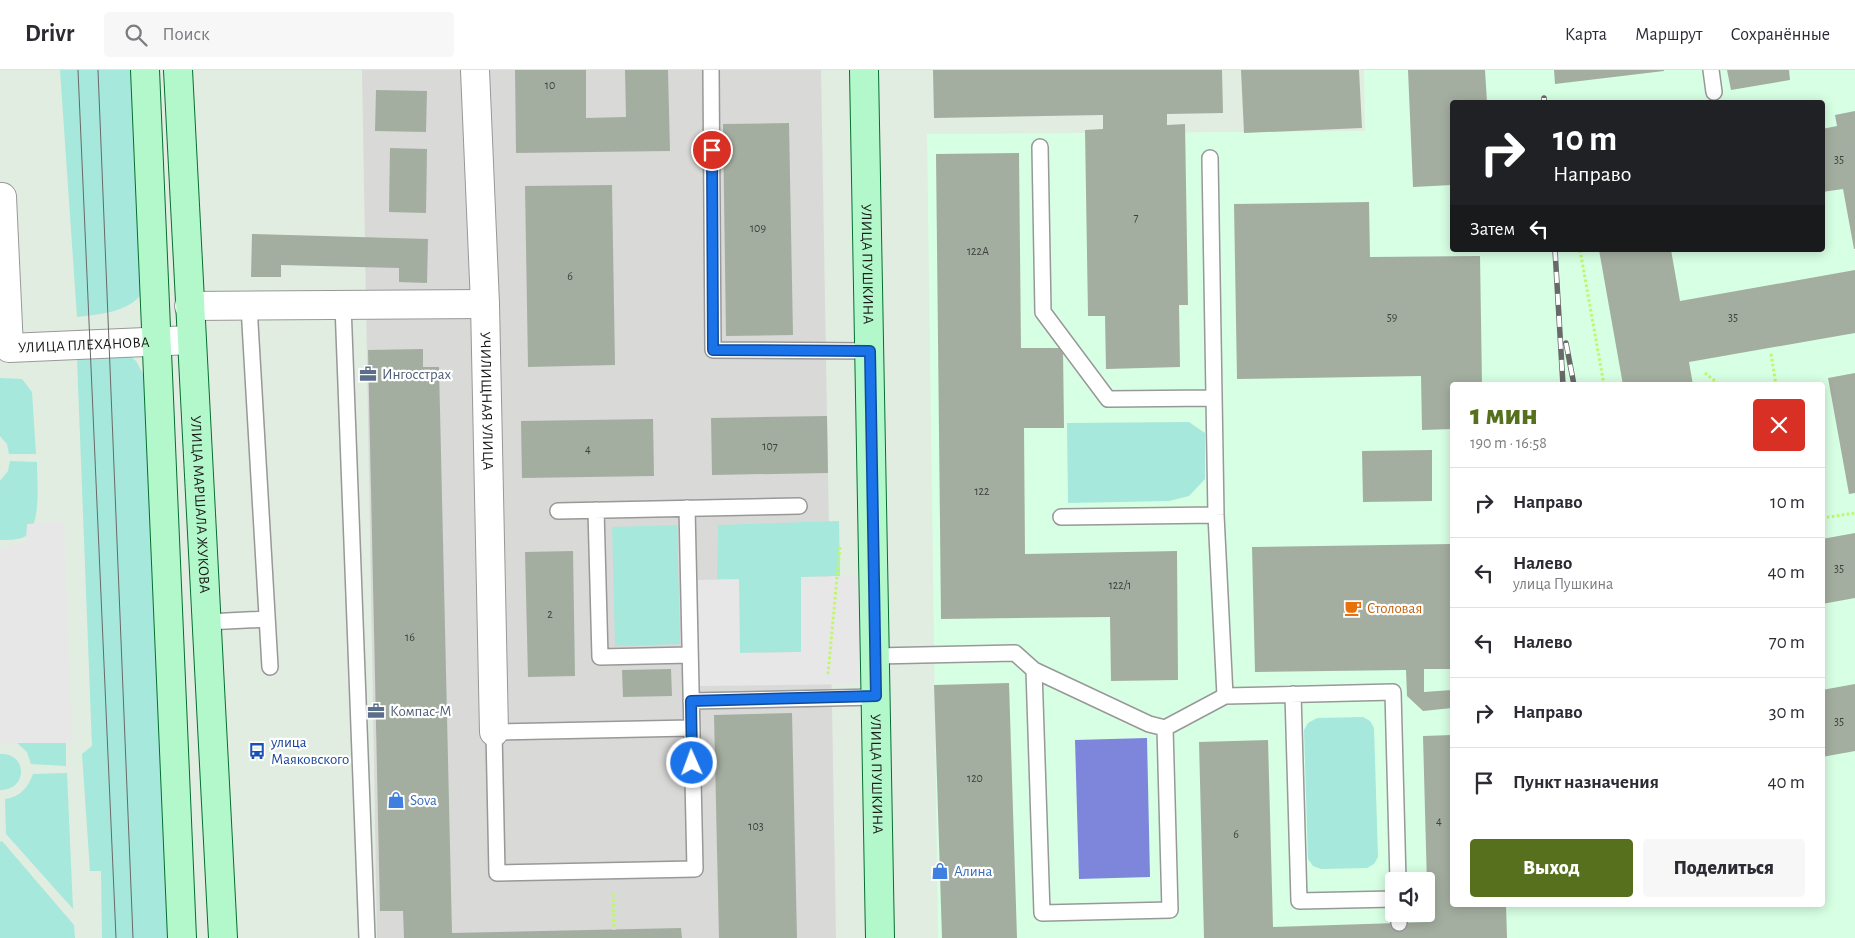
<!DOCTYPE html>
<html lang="ru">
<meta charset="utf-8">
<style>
:root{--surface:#fff;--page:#f7f7f7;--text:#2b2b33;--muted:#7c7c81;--line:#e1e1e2;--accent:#56701d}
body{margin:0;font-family:"Alegreya Sans",sans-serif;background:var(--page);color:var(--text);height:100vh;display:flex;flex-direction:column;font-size:19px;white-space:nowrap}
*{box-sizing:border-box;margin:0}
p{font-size:16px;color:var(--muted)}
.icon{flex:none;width:28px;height:28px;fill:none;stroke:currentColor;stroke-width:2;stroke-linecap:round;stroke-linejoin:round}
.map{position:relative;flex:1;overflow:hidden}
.side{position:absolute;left:1450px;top:312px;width:375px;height:525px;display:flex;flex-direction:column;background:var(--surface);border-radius:5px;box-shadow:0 2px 12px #0003}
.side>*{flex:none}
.banner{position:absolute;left:1450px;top:30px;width:375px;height:152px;border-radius:5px;box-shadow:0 2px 12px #0003;background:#202124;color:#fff;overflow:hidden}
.fabs{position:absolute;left:1385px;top:802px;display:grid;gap:10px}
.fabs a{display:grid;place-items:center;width:50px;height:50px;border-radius:5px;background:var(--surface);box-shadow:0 2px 12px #0003;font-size:25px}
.pin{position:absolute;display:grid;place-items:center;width:42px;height:42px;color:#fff;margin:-21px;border:2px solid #fff;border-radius:50%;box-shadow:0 1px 5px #0007}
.me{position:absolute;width:55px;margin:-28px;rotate:358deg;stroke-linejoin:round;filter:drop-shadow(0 0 4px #0008)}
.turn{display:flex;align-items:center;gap:18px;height:105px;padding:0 20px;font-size:22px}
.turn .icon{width:65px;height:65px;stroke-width:2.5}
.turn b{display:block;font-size:35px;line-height:42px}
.then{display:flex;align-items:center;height:48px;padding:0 20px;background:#0003;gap:10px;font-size:19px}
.round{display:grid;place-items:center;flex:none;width:52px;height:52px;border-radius:5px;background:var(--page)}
.overview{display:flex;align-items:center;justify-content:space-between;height:85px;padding:0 20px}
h1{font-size:30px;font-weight:800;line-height:38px;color:var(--accent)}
.action{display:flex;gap:10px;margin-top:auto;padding:10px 20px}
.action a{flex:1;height:58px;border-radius:5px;background:var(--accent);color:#fff;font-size:20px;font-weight:800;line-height:58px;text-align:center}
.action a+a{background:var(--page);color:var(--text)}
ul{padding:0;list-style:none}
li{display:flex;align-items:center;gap:15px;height:70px;padding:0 20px;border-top:1px solid var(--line)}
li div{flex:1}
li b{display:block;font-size:19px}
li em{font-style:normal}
header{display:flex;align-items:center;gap:30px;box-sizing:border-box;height:70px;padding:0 25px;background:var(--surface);border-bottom:1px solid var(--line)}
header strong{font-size:24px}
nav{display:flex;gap:28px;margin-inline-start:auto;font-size:18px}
.search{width:350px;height:45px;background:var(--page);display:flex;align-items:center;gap:12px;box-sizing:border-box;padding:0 18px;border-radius:5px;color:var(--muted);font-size:19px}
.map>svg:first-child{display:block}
.residential{fill:#d9d9d8}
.education{fill:#d7ffe3;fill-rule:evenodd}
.grass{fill:#a6e8db}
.pitch{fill:#7e86dc}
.parking{fill:#e7e7e7}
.building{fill:#a4aea0}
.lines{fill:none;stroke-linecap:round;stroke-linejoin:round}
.lane-casing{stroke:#989898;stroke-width:18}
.street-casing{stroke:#989898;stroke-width:30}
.secondary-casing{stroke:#056f30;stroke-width:30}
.path{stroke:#bef866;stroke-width:3;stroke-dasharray:2.5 2.5;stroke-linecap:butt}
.lane{stroke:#fff;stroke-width:15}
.street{stroke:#fff;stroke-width:28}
.secondary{stroke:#b3f8cb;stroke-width:28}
.tram{stroke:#696969;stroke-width:1}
.rail-casing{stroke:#696969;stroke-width:5.5}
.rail{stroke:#fff;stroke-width:4;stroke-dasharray:11;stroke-linecap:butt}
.route-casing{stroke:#114b97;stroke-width:12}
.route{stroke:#1a73e8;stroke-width:9}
.labels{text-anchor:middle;stroke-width:4.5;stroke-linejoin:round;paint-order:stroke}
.number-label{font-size:12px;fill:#3d403c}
.street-label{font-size:15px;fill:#1b1b1b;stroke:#fff}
.service-label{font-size:15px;fill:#4e5e75;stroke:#fff;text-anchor:start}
.food-label{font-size:15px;fill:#c56008;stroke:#fff;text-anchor:start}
.transit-label{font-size:15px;fill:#164399;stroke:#fff;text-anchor:start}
.shop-label{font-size:15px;fill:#366cbe;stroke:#fff;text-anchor:start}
</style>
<header>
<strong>Drivr</strong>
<div class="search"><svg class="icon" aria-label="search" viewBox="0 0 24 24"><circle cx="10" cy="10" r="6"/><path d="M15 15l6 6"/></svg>Поиск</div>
<nav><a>Карта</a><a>Маршрут</a><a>Сохранённые</a></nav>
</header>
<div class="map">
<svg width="1855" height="868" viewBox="0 0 1855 868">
<rect width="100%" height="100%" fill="#e1ede0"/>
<path class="residential" d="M362,0h459l15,868h-459z"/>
<path class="education" d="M1364,0h491v868h-917l-11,-804 438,-3zM1452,32h370v148h-370zM1452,315h370v520h-370zM1394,811h32v33h-32z"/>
<path class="grass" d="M60,0h72l10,223c-14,20 -43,21 -65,24z
M126,282l10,9 8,15 26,562h-68l-1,-67h-11l-8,-117 10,-8 -15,-387z
M0,308l22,1 10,13 4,62h-27l-2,-10 -7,-8z
M1189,352l16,11v46l-16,17 -20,5 -101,2 -1,-80z
M10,391l27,1c0,18 5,66 -13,75 -7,3 -17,3 -24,3v-59l8,-10z
M839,451l1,55 -39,1 1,75 -63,1v-73l-22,-1 1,-54z
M677,455l3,119 -65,2 -3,-119z
M1363,647l7,4 4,7 4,129 -4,7 -7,4 -46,1 -8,-3 -5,-7 -4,-129 4,-7 9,-5z
M66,666v30l-35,-2 -4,-12 -11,-10z
M0,684c27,-2 29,36 0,36z
M67,703l6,136 -67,-75 -1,-35c15,-2 23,-11 28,-25z
M2,771l72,84 1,13h-75v-96z"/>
<path class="pitch" d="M1147,668l3,139 -71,2 -4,-139z"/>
<path class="parking" d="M64,451l8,222h-72v-194l26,-8 1,-17z
M861,506l1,108 -163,2 -1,-106 41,-1 1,74 61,-1v-75z"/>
<path class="building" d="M515,0h71v48l40,-1 -1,-47h43l2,81 -154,2z
M933,0h289l1,43 -56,1v11l18,-1 3,181h-9l1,62 -74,2 -1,-53h-17l-3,-186 18,-1v-14l-169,3z
M1241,0h118l3,58 -118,5z
M1408,0h77l2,32h-35v83l-39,2z
M1554,0h110v1l-109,13z
M1727,0h62l1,10 -59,10z
M376,20l51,1 -1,41 -51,-1z
M1855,41v138h-1l-11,-60 -21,3v-63l15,-3 -2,-11z
M789,53l4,212 -67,1 -3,-212z
M390,78l37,1 -1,64 -37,-1z
M1019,83l2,195h42l1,80h-40l1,126 152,-3 1,129 -67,1 -1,-64 -169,2 -5,-465z
M612,115l3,180 -87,2 -3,-181z
M1369,132l1,55 110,-1 2,129h-30v44l-30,1 -1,-54 -184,3 -3,-175z
M252,164l176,5 -1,44 -28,-1v-14l-118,-3v12h-30z
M1599,180h72l9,51 175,-31v63l-166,29 4,23h-70z
M423,279v18h16l13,566 229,-5 1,10h-278l-1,-27h-23l-12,-561z
M1855,303v120l-6,1 -21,-116z
M827,346l1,57 -116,2 -1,-57z
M653,349l1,57 -132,2 -1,-57z
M1432,380v51l-69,1 -1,-51z
M1855,463v65l-33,6v-65z
M1452,474v125h-28v23l28,-2v18l-29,3 -16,-15 -1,-26 -151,2 -3,-125z
M573,481l2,125 -47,1 -3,-125z
M671,599l1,27 -49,1 -1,-27z
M1009,613l8,255h-75l-8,-253z
M1855,614v67l-33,6v-67z
M792,643l5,225h-78l-5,-223z
M1452,665v170h54l1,33h-303l-5,-196 69,-2 5,187 155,-5 -5,-186z"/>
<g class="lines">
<g class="lane-casing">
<path id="lane" d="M711,0l2,280 157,1
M1711,0l3,22
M1040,77l3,165 65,87 106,-1
M343,235l24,633
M249,236l21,361
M687,438l8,361 -198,4 -3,-141 197,-4
M596,440l4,147 90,-2
M558,441l241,-5
M1061,447l155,-2
M207,552l60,-3
M876,586l139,-3 19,17 115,54 16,4 60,-32 -9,-181 -6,-357
M1034,600l8,243 128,-3 -5,-182
M1293,624l6,207 95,-2
M1225,626l168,-4 5,189
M691,631l185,-4
M1398,844l1,9"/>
</g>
<g class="street-casing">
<g id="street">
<path id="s1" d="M475,0l10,234 9,428"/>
<path id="s2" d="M0,127h2l7,151 182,-8"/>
<path d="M189,236l296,-2"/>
</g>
</g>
<g class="secondary-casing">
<g id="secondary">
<path d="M145,0l37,868"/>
<path id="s3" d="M178,0l45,868"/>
<path id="s4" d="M864,0l16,868"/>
</g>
</g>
<path class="path" d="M1580,180l24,135
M1771,284l5,31
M1705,303l15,12
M1822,448l33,-5
M828,604l12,-129
M613,824l1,36"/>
<use href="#lane" class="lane"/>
<use href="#street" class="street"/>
<use href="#secondary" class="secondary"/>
<path class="tram" d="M78,0l38,868
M98,0l35,868"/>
<g class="rail-casing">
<path id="rail" d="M1544,28v4
M1555,180l8,135
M1566,273l8,42"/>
</g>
<use href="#rail" class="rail"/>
</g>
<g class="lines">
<g class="route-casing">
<path id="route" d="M692,693l-1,-62 185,-5 -6,-345 -157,-1 -1,-200"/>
</g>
<use href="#route" class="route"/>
</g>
<defs>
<g id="office-bare" transform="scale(1.35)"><path d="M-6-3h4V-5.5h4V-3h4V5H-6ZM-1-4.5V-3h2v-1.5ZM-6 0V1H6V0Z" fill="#5c6f8a" stroke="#fff" stroke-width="2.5" paint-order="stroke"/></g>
<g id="cafe-bare" transform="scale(1.35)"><path d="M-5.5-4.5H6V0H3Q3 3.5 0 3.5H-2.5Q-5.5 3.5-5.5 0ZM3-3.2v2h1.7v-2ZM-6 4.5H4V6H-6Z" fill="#e8710a" stroke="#fff" stroke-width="2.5" paint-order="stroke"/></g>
<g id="bus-bare" transform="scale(1.35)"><path d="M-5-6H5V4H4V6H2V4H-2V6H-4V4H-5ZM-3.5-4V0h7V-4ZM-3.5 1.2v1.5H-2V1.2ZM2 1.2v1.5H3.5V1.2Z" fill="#1a4fb4" stroke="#fff" stroke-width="2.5" paint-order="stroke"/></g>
<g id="shop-bare" transform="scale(1.35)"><path d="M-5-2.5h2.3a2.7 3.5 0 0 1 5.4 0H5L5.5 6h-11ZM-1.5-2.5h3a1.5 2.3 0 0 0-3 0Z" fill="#3f7fe0" stroke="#fff" stroke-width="2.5" paint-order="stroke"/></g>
</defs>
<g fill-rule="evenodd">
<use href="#office-bare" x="368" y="304"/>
<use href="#cafe-bare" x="1353" y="538"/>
<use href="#office-bare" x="376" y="641"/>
<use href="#bus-bare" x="257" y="681"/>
<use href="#shop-bare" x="396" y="730"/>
<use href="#shop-bare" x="940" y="801"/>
</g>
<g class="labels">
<g class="number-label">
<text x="550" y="19">10</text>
<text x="1839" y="93">35</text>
<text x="1136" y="151">7</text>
<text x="758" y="162">109</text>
<text x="978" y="185">122А</text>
<text x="570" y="210">6</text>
<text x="1392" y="251">59</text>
<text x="1733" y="251">35</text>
<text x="770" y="380">107</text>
<text x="588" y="383">4</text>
<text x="982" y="425">122</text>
<text x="1839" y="502">35</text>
<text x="1120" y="519">122/1</text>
<text x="550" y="548">2</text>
<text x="410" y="571">16</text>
<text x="1839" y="655">35</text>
<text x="975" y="712">120</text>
<text x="1439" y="755">4</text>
<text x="756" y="760">103</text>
<text x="1236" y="768">6</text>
</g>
<g class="street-label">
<text dy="5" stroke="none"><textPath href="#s4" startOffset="194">УЛИЦА ПУШКИНА</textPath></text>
<text dy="5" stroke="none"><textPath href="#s2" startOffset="228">УЛИЦА ПЛЕХАНОВА</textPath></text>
<text dy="5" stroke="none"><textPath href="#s1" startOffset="331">УЧИЛИЩНАЯ УЛИЦА</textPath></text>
<text dy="5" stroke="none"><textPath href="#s3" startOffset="435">УЛИЦА МАРШАЛА ЖУКОВА</textPath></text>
<text dy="5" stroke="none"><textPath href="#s4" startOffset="704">УЛИЦА ПУШКИНА</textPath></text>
</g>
<g class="service-label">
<text x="382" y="309">Ингосстрах</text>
<text x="390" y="646">Компас-М</text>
</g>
<g class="food-label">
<text x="1367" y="543">Столовая</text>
</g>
<g class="transit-label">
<text x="271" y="677">улица<tspan x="271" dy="17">Маяковского</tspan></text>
</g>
<g class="shop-label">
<text x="410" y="735">Sova</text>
<text x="954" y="806">Алина</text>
</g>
</g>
</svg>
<div class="fabs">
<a><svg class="icon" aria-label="sound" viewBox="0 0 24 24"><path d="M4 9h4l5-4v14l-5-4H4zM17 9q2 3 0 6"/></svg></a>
</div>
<div class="pin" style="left:712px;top:80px;background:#d93025"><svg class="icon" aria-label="arrive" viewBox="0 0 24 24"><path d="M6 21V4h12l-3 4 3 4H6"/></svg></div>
<svg class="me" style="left:692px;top:693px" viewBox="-20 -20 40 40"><circle r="17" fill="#1a73e8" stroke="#fff" stroke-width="3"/><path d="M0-11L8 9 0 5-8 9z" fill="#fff"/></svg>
<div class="banner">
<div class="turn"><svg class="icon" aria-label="right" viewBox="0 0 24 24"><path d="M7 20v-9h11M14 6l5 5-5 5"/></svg><div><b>10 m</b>Направо</div></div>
<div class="then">Затем<svg class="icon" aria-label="left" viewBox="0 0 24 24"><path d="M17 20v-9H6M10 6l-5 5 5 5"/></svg></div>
</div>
<section class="side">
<div class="overview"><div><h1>1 мин</h1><p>190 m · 16:58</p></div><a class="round" style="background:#d93025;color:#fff"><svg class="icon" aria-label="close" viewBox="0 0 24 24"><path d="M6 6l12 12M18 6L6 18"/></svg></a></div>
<ul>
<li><svg class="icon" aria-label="right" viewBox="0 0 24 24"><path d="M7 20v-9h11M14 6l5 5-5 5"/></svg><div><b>Направо</b></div><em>10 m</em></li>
<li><svg class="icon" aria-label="left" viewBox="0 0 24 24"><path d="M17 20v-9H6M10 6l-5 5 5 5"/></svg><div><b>Налево</b><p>улица Пушкина</p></div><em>40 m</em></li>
<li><svg class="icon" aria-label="left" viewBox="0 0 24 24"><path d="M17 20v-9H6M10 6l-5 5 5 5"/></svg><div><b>Налево</b></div><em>70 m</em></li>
<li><svg class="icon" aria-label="right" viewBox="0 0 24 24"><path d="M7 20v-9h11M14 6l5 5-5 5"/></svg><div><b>Направо</b></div><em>30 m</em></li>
<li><svg class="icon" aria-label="arrive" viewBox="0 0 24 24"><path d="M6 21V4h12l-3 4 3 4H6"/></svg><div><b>Пункт назначения</b></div><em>40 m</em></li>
</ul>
<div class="action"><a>Выход</a><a>Поделиться</a></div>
</section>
</div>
